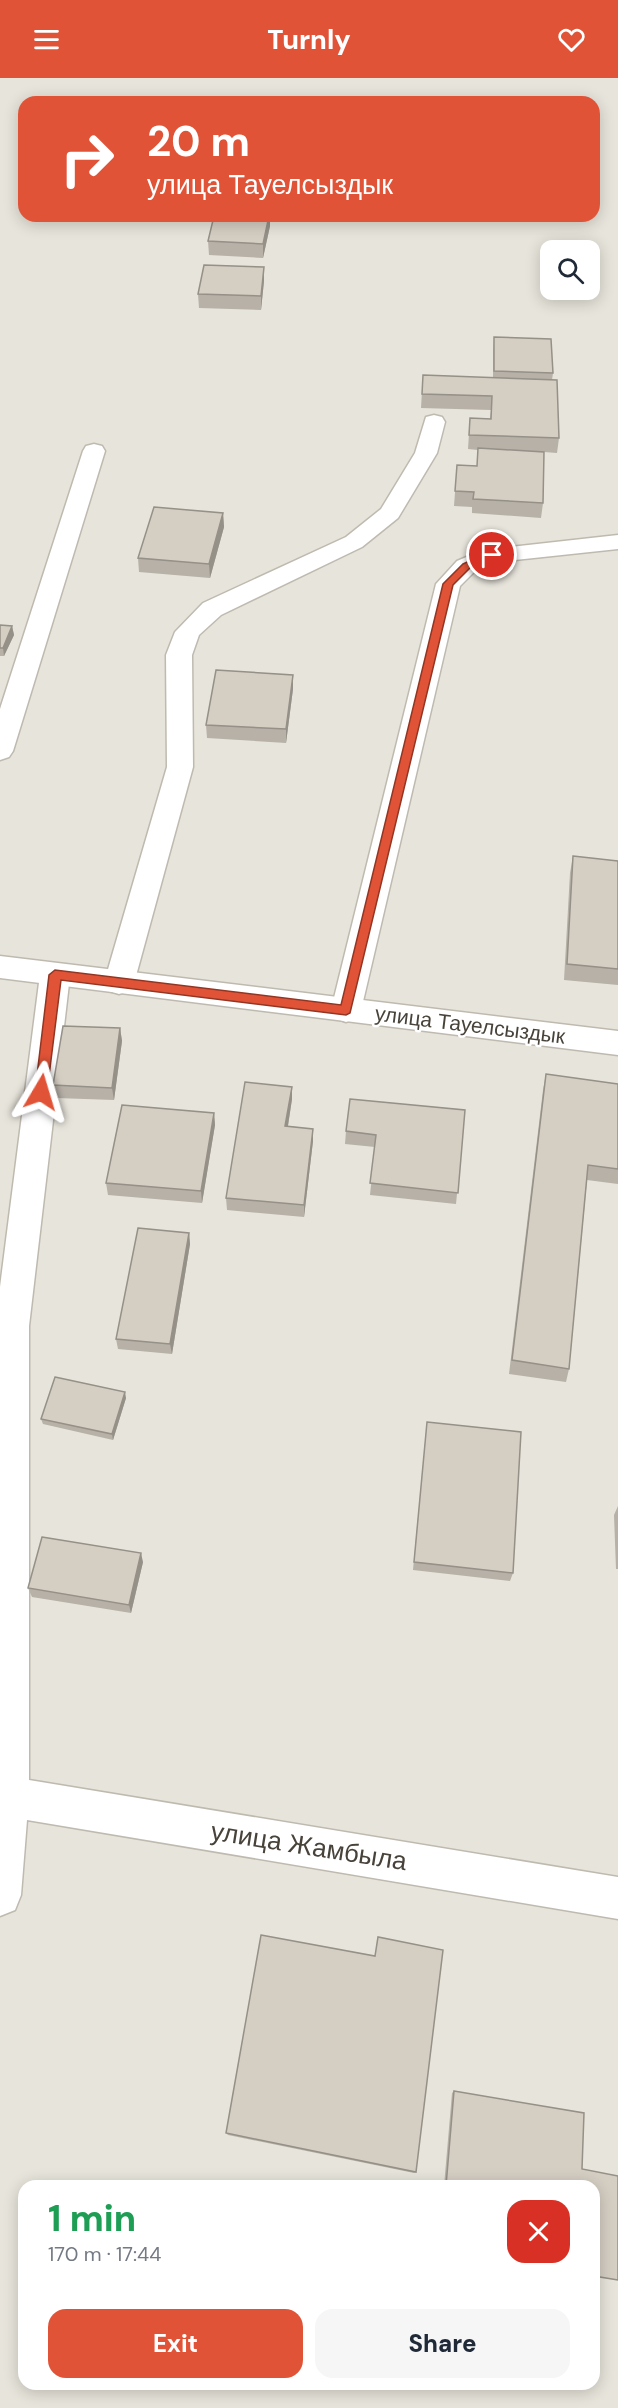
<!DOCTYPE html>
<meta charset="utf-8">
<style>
:root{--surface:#fff;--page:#f6f6f7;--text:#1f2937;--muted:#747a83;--accent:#e15337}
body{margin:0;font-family:"DM Sans",sans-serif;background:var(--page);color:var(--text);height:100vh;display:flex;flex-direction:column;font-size:22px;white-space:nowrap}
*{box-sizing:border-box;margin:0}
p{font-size:20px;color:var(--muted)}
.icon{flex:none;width:33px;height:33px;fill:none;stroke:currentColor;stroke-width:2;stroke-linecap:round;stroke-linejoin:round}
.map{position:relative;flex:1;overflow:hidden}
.drawer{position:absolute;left:18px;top:2102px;width:582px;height:210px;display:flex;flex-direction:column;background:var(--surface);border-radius:18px;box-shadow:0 3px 15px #0003}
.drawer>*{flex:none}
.hud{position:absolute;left:18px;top:18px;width:582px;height:126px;border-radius:18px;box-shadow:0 3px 15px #0003;background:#e15337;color:#fff;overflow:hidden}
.fabs{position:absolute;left:540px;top:162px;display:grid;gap:12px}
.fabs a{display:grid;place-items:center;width:60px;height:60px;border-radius:12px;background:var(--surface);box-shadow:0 3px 15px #0003;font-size:30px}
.pin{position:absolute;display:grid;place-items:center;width:51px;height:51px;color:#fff;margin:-26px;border:3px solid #fff;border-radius:50%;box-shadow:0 2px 6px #0007}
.me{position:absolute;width:66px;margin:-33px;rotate:7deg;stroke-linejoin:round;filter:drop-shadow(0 0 4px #0008)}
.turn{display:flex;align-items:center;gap:21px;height:126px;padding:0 30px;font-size:27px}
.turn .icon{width:78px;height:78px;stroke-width:2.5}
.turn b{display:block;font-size:42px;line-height:51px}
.round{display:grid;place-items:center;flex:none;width:63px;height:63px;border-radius:18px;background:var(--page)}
.overview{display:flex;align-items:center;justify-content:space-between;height:102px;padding:0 30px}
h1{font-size:36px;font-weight:800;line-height:45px;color:#1e9e55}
.action{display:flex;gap:12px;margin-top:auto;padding:12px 30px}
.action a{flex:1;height:69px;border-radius:18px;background:var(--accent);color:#fff;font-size:24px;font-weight:800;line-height:69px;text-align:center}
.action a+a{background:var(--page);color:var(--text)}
header{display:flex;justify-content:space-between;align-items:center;height:78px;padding:0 30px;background:var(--accent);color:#fff;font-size:27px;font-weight:800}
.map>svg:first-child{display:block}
.residential{fill:#e7e4db;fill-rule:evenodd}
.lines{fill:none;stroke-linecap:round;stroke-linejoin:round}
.minor-casing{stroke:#bfbab0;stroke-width:3}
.tertiary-casing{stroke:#bfbab0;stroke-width:3}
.minor{fill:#fff;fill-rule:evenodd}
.tertiary{fill:#fff;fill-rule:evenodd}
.wall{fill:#b7b1a8}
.shaded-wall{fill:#959088}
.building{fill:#d5cec3;stroke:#959088;stroke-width:1.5}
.route{fill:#e15337;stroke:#923624;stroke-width:1.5}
.labels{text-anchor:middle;stroke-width:5;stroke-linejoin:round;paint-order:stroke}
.street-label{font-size:21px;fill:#48433a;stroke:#fff}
.near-street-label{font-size:26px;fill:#48433a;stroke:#fff}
</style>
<header><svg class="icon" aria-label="menu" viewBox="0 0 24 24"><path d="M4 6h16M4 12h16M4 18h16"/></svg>Turnly<svg class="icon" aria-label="heart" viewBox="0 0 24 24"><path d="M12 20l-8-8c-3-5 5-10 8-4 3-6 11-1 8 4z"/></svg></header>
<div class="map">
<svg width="618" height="2330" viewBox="0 0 618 2330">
<rect width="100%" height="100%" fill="#f4f2ec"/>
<path class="residential" d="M0,0h618v2330h-618zM24,24h570v114h-570zM550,172h40v40h-40zM24,2108h570v198h-570z"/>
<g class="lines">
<g class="minor-casing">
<path id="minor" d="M434,337l8,2 3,5 -8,31 -39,65 -36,29 -141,68 -22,20 -7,20 1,112 -59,216 -5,8 -10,3 -10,-3 -5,-8 63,-216 -1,-112 9,-23 28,-29 143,-66 35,-28 34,-56 11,-36z
M94,366l8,2 3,5 -92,300 -4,6 -9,3v-51l83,-258 3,-5z
M618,457v14l-122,13 -21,9 -15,15 -99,424 -4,8 -11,4 -11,-4 -4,-8 105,-426 21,-23 26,-11z
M55,886l10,3 5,8 -41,351v454l589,97v42l-591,-99 -6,75 -6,15 -15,6v-629l40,-312 5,-8z"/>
</g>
<g class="tertiary-casing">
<path id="tertiary" d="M0,878l618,75v24l-618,-77z"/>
</g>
<use href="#minor" class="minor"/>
<use href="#tertiary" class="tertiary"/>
</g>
<path class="wall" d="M214,138h56v10l-7,32 -54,-3 -1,-14z
M264,203l-3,29 -62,-2 -1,-14z
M494,259l59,36 -1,7 7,58 -2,15 -13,-1 -1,51 -2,15 -69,-5v-6l-18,-1 3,-41 20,1 1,-16 -10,-1 2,-31 20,1 1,-9 -70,-2 2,-33 70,3v-27z
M223,435l1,14 -14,51 -71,-6 -1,-14z
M0,547l12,1 2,9 -10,21h-4z
M293,597v14l-7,54 -79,-5 -1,-13z
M573,778l45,5v124l-54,-5 6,-107z
M120,950l2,13 -8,59 -58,-2 -3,-13z
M546,996l72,10v100l-31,-4 -18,189 -3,13 -57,-8 34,-284z
M292,1009v12l-4,27 25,3v12l-9,76 -77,-7 -1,-12z
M465,1032l-9,94 -86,-9 5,-48 -30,-3 1,-13z
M214,1035l1,12 -13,78 -94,-8 -2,-12z
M189,1155l1,11 -18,110 -54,-5 -2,-10z
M126,1320l-13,42 -70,-16 -2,-5z
M427,1344l86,151 -3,8 -97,-11z
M618,1428v63h-2l-2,-54z
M143,1484l-12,51 -99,-16 -4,-9z
M454,2013l128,78 12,17h-150l8,-93z
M226,2055l190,39 -2,1 -186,-38z"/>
<path class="shaded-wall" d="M269,138h1v10l-7,32v-14z
M264,189v14l-3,29v-14z
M223,435l1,14 -14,51 -1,-14z
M12,548l2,9 -10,21 -1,-8z
M293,597v14l-7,54v-14z
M120,950l2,13 -8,59 -2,-12z
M292,1009v12l-6,39 -1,-12z
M214,1035l1,12 -13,78 -1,-12z
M313,1051v12l-9,76v-12z
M189,1155l1,11 -18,110 -2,-10z
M125,1314l1,6 -13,42 -1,-6z
M141,1475l2,9 -12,51 -2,-8z"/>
<path class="building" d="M214,138h55l-6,28 -55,-3z
M204,187l60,2 -3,29 -63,-2z
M494,259l57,2 2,34 -59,-2z
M423,297l134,5 2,58 -90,-3 1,-17 21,1 1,-23 -70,-2z
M478,370l66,4 -1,51 -70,-4 1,-7 -19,-1 2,-26 20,1z
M154,429l69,6 -14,51 -71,-6z
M0,547l12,1 -9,22h-3z
M216,592l77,5 -7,54 -80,-4z
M573,778l45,5v108l-51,-5z
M63,948l57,2 -8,60 -59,-3z
M546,996l72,10v85l-30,-4 -19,204 -57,-9z
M245,1004l47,5 -7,39 28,3 -9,76 -78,-7z
M350,1021l115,11 -7,83 -88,-10 6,-48 -30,-4z
M122,1027l92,8 -13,78 -95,-8z
M138,1150l51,5 -19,111 -54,-5z
M55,1299l70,15 -13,42 -71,-15z
M427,1344l94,10 -8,141 -99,-11z
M42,1459l99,16 -12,52 -101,-17z
M261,1857l114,21 3,-19 65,13 -27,222 -190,-39z
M454,2013l130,22 -2,56 36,7v104l-24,-4v-90h-148z"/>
<path class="route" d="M492,473l5,4 -1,2 -26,11 -17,17 -103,428 -4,2 -285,-35 -14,112 -2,4h-9l-1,-4 14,-117 6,-5 286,35 102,-421 20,-20z"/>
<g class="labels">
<g class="street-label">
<text transform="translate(470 947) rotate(7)" y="7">улица Тауелсыздык</text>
</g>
<g class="near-street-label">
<text transform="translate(309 1768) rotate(9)" y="9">улица Жамбыла</text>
</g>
</g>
</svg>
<div class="fabs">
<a><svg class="icon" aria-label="search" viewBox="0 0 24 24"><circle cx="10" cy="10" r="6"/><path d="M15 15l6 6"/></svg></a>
</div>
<div class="pin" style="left:492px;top:477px;background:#d93025"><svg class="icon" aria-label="arrive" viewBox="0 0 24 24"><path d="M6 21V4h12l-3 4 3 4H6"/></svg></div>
<svg class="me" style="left:41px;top:1014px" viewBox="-20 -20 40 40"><path d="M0-17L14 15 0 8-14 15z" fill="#e15337" stroke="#fff" stroke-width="4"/></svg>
<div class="hud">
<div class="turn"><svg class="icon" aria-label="right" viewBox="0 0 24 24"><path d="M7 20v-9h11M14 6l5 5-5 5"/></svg><div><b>20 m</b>улица Тауелсыздык</div></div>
</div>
<section class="drawer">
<div class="overview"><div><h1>1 min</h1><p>170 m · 17:44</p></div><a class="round" style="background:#d93025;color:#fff"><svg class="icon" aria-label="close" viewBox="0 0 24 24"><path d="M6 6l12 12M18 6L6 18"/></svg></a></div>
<div class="action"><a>Exit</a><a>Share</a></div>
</section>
</div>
